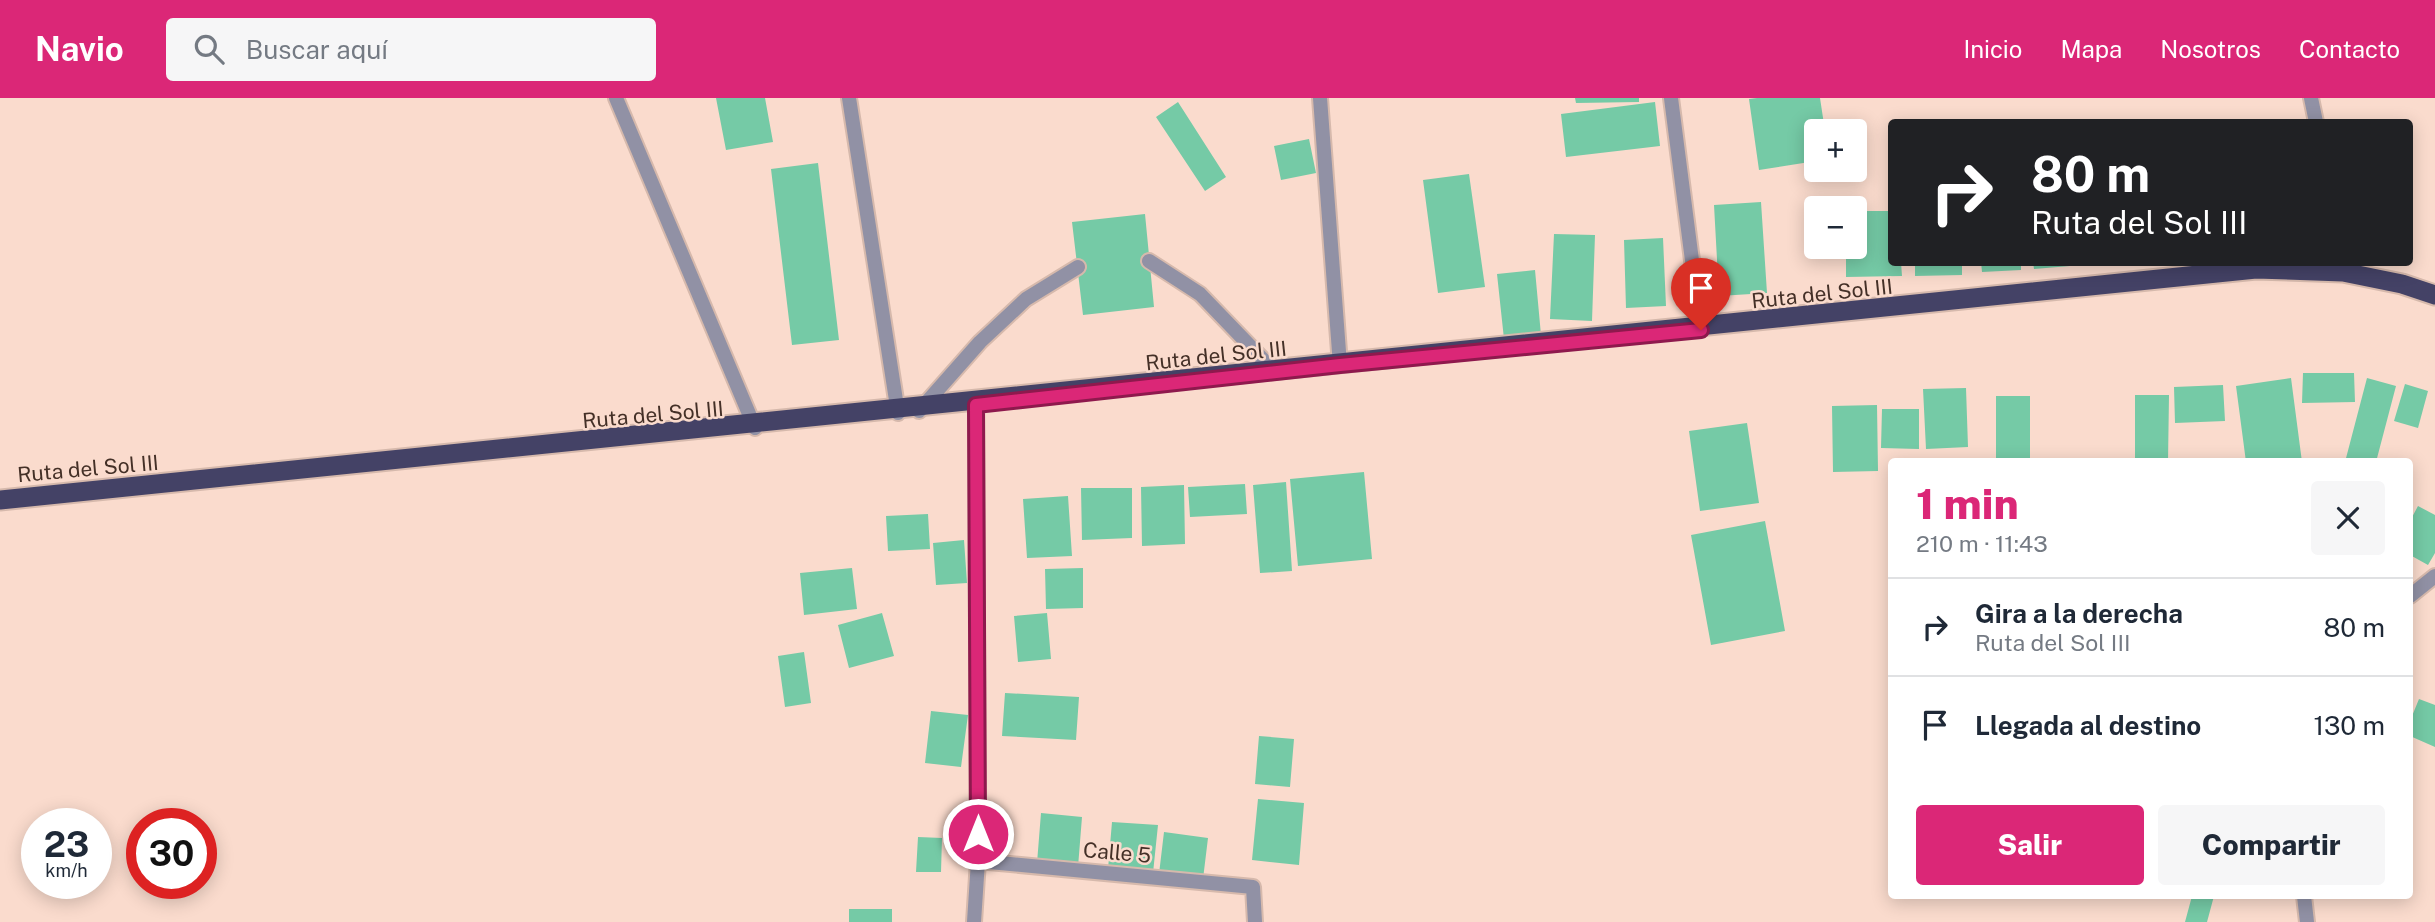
<!DOCTYPE html>
<html lang="es">
<meta charset="utf-8">
<style>
:root{--surface:#fff;--page:#f6f6f7;--text:#1f2937;--muted:#747a83;--line:#e0e1e3;--accent:#db2777}
body{margin:0;font-family:"Public Sans",sans-serif;background:var(--page);color:var(--text);height:100vh;display:flex;flex-direction:column;font-size:26px;white-space:nowrap}
*{box-sizing:border-box;margin:0}
p{font-size:23px;color:var(--muted)}
.icon{flex:none;width:38px;height:38px;fill:none;stroke:currentColor;stroke-width:2;stroke-linecap:round;stroke-linejoin:round}
.map{position:relative;flex:1;overflow:hidden}
.details{position:absolute;left:1888px;top:360px;width:525px;height:441px;display:flex;flex-direction:column;background:var(--surface);border-radius:7px;box-shadow:0 4px 18px #0003}
.details>*{flex:none}
.top-card{position:absolute;left:1888px;top:21px;width:525px;height:147px;border-radius:7px;box-shadow:0 4px 18px #0003;background:#202124;color:#fff;overflow:hidden}
.controls{position:absolute;left:1804px;top:21px;display:grid;gap:14px}
.controls a{display:grid;place-items:center;width:63px;height:63px;border-radius:7px;background:var(--surface);box-shadow:0 4px 18px #0003;font-size:35px}
.speed{position:absolute;left:21px;top:710px;display:flex;gap:14px;font-size:35px;font-weight:700;text-align:center}
.speed>*{display:grid;place-content:center;width:91px;height:91px;border-radius:50%;background:var(--surface);box-shadow:0 4px 18px #0003;line-height:1}
.speed small{font-size:18px;font-weight:400}
.speed .limit{border:10px solid #d22;background:#fff;color:#111}
.pin{position:absolute;display:grid;place-items:center;width:60px;height:60px;color:#fff;margin:-72px -30px;border-radius:50% 50% 50% 0;rotate:-45deg;box-shadow:0 0 7px #0007}
.pin .icon{rotate:45deg}
.me{position:absolute;width:77px;margin:-38px;rotate:0deg;stroke-linejoin:round;filter:drop-shadow(0 0 5px #0008)}
.turn{display:flex;align-items:center;gap:24px;height:147px;padding:0 28px;font-size:32px}
.turn .icon{width:91px;height:91px;stroke-width:2.5}
.turn b{display:block;font-size:49px;line-height:60px}
.round{display:grid;place-items:center;flex:none;width:74px;height:74px;border-radius:7px;background:var(--page)}
.headline{display:flex;align-items:center;justify-content:space-between;height:119px;padding:0 28px}
h1{font-size:42px;font-weight:800;line-height:52px;color:var(--accent)}
.button{display:flex;gap:14px;margin-top:auto;padding:14px 28px}
.button a{flex:1;height:80px;border-radius:7px;background:var(--accent);color:#fff;font-size:28px;font-weight:800;line-height:80px;text-align:center}
.button a+a{background:var(--page);color:var(--text)}
ul{padding:0;list-style:none}
li{display:flex;align-items:center;gap:21px;height:98px;padding:0 28px;border-top:2px solid var(--line)}
li div{flex:1}
li b{display:block;font-size:26px}
li em{font-style:normal}
header{display:flex;align-items:center;gap:42px;box-sizing:border-box;height:98px;padding:0 35px;background:var(--accent);color:#fff}
header strong{font-size:33px}
nav{display:flex;gap:38px;margin-inline-start:auto;font-size:24px}
.search{width:490px;height:63px;background:var(--page);display:flex;align-items:center;gap:18px;box-sizing:border-box;padding:0 24px;border-radius:7px;color:var(--muted);font-size:26px}
.map>svg:first-child{display:block}
.building{fill:#75caa6}
.lines{fill:none;stroke-linecap:round;stroke-linejoin:round}
.service-casing{stroke:#d6b9ac;stroke-width:18}
.minor-casing{stroke:#d6b9ac;stroke-width:18}
.trunk-casing{stroke:#d6b9ac;stroke-width:23}
.service{stroke:#9191a5;stroke-width:14}
.minor{stroke:#9191a5;stroke-width:14}
.trunk{stroke:#444266;stroke-width:19}
.route-casing{stroke:#8e194d;stroke-width:18}
.route{stroke:#db2777;stroke-width:12}
.labels{text-anchor:middle;stroke-width:5;stroke-linejoin:round;paint-order:stroke}
.street-label{font-size:21px;fill:#443027;stroke:#fadbcd}
</style>
<header>
<strong>Navio</strong>
<div class="search"><svg class="icon" aria-label="search" viewBox="0 0 24 24"><circle cx="10" cy="10" r="6"/><path d="M15 15l6 6"/></svg>Buscar aquí</div>
<nav><a>Inicio</a><a>Mapa</a><a>Nosotros</a><a>Contacto</a></nav>
</header>
<div class="map">
<svg width="2435" height="824" viewBox="0 0 2435 824">
<rect width="100%" height="100%" fill="#fadbcd"/>
<path class="building" d="M716,0h49l8,44 -47,8z
M1575,0h64v4l-63,1z
M1757,0h63l5,33h-9v30l-57,9 -10,-71z
M1178,4l48,75 -21,14 -49,-74z
M1655,4l5,44 -94,11 -5,-43z
M1309,41l7,34 -35,7 -7,-34z
M818,65l21,177 -47,5 -21,-176z
M1469,76l16,113 -47,6 -15,-113z
M1761,104l6,91 -48,3 -5,-91z
M1855,113h37v51h9l1,14 -56,1v-30h9z
M1145,116l9,93 -71,8 -11,-93z
M1554,136l41,1 -3,86 -42,-2z
M1663,140l3,68 -40,2 -2,-68z
M1915,164h47v13l-47,1z
M1981,164h40v8l-39,2z
M2033,164h37v4l-36,3z
M1535,172l6,65 -37,4 -7,-65z
M2303,275h51l1,29 -53,1z
M2291,280l11,84h-56l-10,-76z
M2367,280l29,8 -20,76h-31z
M2405,286l23,7 -10,37 -24,-7z
M2223,287l2,36 -50,2 -1,-36z
M1966,290l2,59 -42,2 -3,-60z
M2135,297h34l-1,67h-33z
M1996,298h34v66h-34z
M1877,307l1,66 -45,1 -1,-66z
M1882,311h37v40l-38,-1z
M1747,325l12,80 -59,8 -11,-80z
M1364,374l8,87 -74,7 -8,-87z
M1286,384l6,89 -32,2 -7,-88z
M1245,386l2,30 -57,3 -2,-30z
M1184,387l1,59 -43,2 -1,-59z
M1081,390h51v50l-50,2z
M1068,398l4,60 -45,2 -4,-59z
M2418,408l17,9v38l-7,12 -18,-10v-34z
M928,416l2,35 -42,2 -2,-35z
M1765,423l20,110 -74,14 -20,-110z
M964,442l3,43 -31,2 -3,-42z
M852,470l5,41 -53,6 -4,-42z
M1083,470v40l-37,1 -1,-40z
M882,515l12,43 -45,12 -11,-43z
M1047,515l4,46 -33,3 -4,-46z
M804,554l7,51 -26,4 -7,-51z
M1005,595l74,4 -3,43 -74,-4z
M2419,601l16,6v42l-25,-11v-15z
M931,613l37,4 -7,52 -36,-4z
M1259,638l35,3 -4,48 -35,-3z
M1258,701l46,4 -5,62 -47,-5z
M1041,715l41,4 -4,50 -41,-4z
M1112,724l46,3 -5,48 -45,-4z
M1164,734l44,6 -5,41 -44,-5z
M918,739l24,1 -1,34h-25z
M2192,798h22l-7,26h-22z
M849,811h43v13h-43z"/>
<g class="lines">
<g class="service-casing">
<path id="service" d="M1149,163l51,33 75,78
M919,313l61,-69 46,-43 52,-32"/>
</g>
<g class="minor-casing">
<path id="minor" d="M616,0l139,330
M849,0l49,315
M1320,0l20,267
M1671,0l30,232
M2311,0l5,24
M2410,498l25,-20
M978,763l275,26 2,35
M2304,798l3,26
M974,824l4,-61 -2,-456"/>
</g>
<g class="trunk-casing">
<path id="trunk" d="M0,402c753,-72 1505,-148 2256,-231l87,3 59,12 33,11"/>
</g>
<use href="#service" class="service"/>
<use href="#minor" class="minor"/>
<use href="#trunk" class="trunk"/>
</g>
<g class="lines">
<g class="route-casing">
<path id="route" d="M978,736l-2,-429 364,-40 361,-35"/>
</g>
<use href="#route" class="route"/>
</g>
<g class="labels">
<g class="street-label">
<text transform="translate(1822 196) rotate(-6)" y="7">Ruta del Sol III</text>
<text transform="translate(1216 258) rotate(-6)" y="7">Ruta del Sol III</text>
<text transform="translate(653 317) rotate(-5)" y="7">Ruta del Sol III</text>
<text transform="translate(88 371) rotate(-5)" y="7">Ruta del Sol III</text>
<text transform="translate(1117 755) rotate(5)" y="7">Calle 5</text>
</g>
</g>
</svg>
<div class="controls">
<a>+</a>
<a>−</a>
</div>
<div class="speed"><div>23<small>km/h</small></div><div class="limit">30</div></div>
<div class="pin" style="left:1701px;top:232px;background:#d93025"><svg class="icon" aria-label="arrive" viewBox="0 0 24 24"><path d="M6 21V4h12l-3 4 3 4H6"/></svg></div>
<svg class="me" style="left:978px;top:736px" viewBox="-20 -20 40 40"><circle r="17" fill="#db2777" stroke="#fff" stroke-width="3"/><path d="M0-11L8 9 0 5-8 9z" fill="#fff"/></svg>
<div class="top-card">
<div class="turn"><svg class="icon" aria-label="right" viewBox="0 0 24 24"><path d="M7 20v-9h11M14 6l5 5-5 5"/></svg><div><b>80 m</b>Ruta del Sol III</div></div>
</div>
<section class="details">
<div class="headline"><div><h1>1 min</h1><p>210 m · 11:43</p></div><a class="round"><svg class="icon" aria-label="close" viewBox="0 0 24 24"><path d="M6 6l12 12M18 6L6 18"/></svg></a></div>
<ul>
<li><svg class="icon" aria-label="right" viewBox="0 0 24 24"><path d="M7 20v-9h11M14 6l5 5-5 5"/></svg><div><b>Gira a la derecha</b><p>Ruta del Sol III</p></div><em>80 m</em></li>
<li><svg class="icon" aria-label="arrive" viewBox="0 0 24 24"><path d="M6 21V4h12l-3 4 3 4H6"/></svg><div><b>Llegada al destino</b></div><em>130 m</em></li>
</ul>
<div class="button"><a>Salir</a><a>Compartir</a></div>
</section>
</div>
